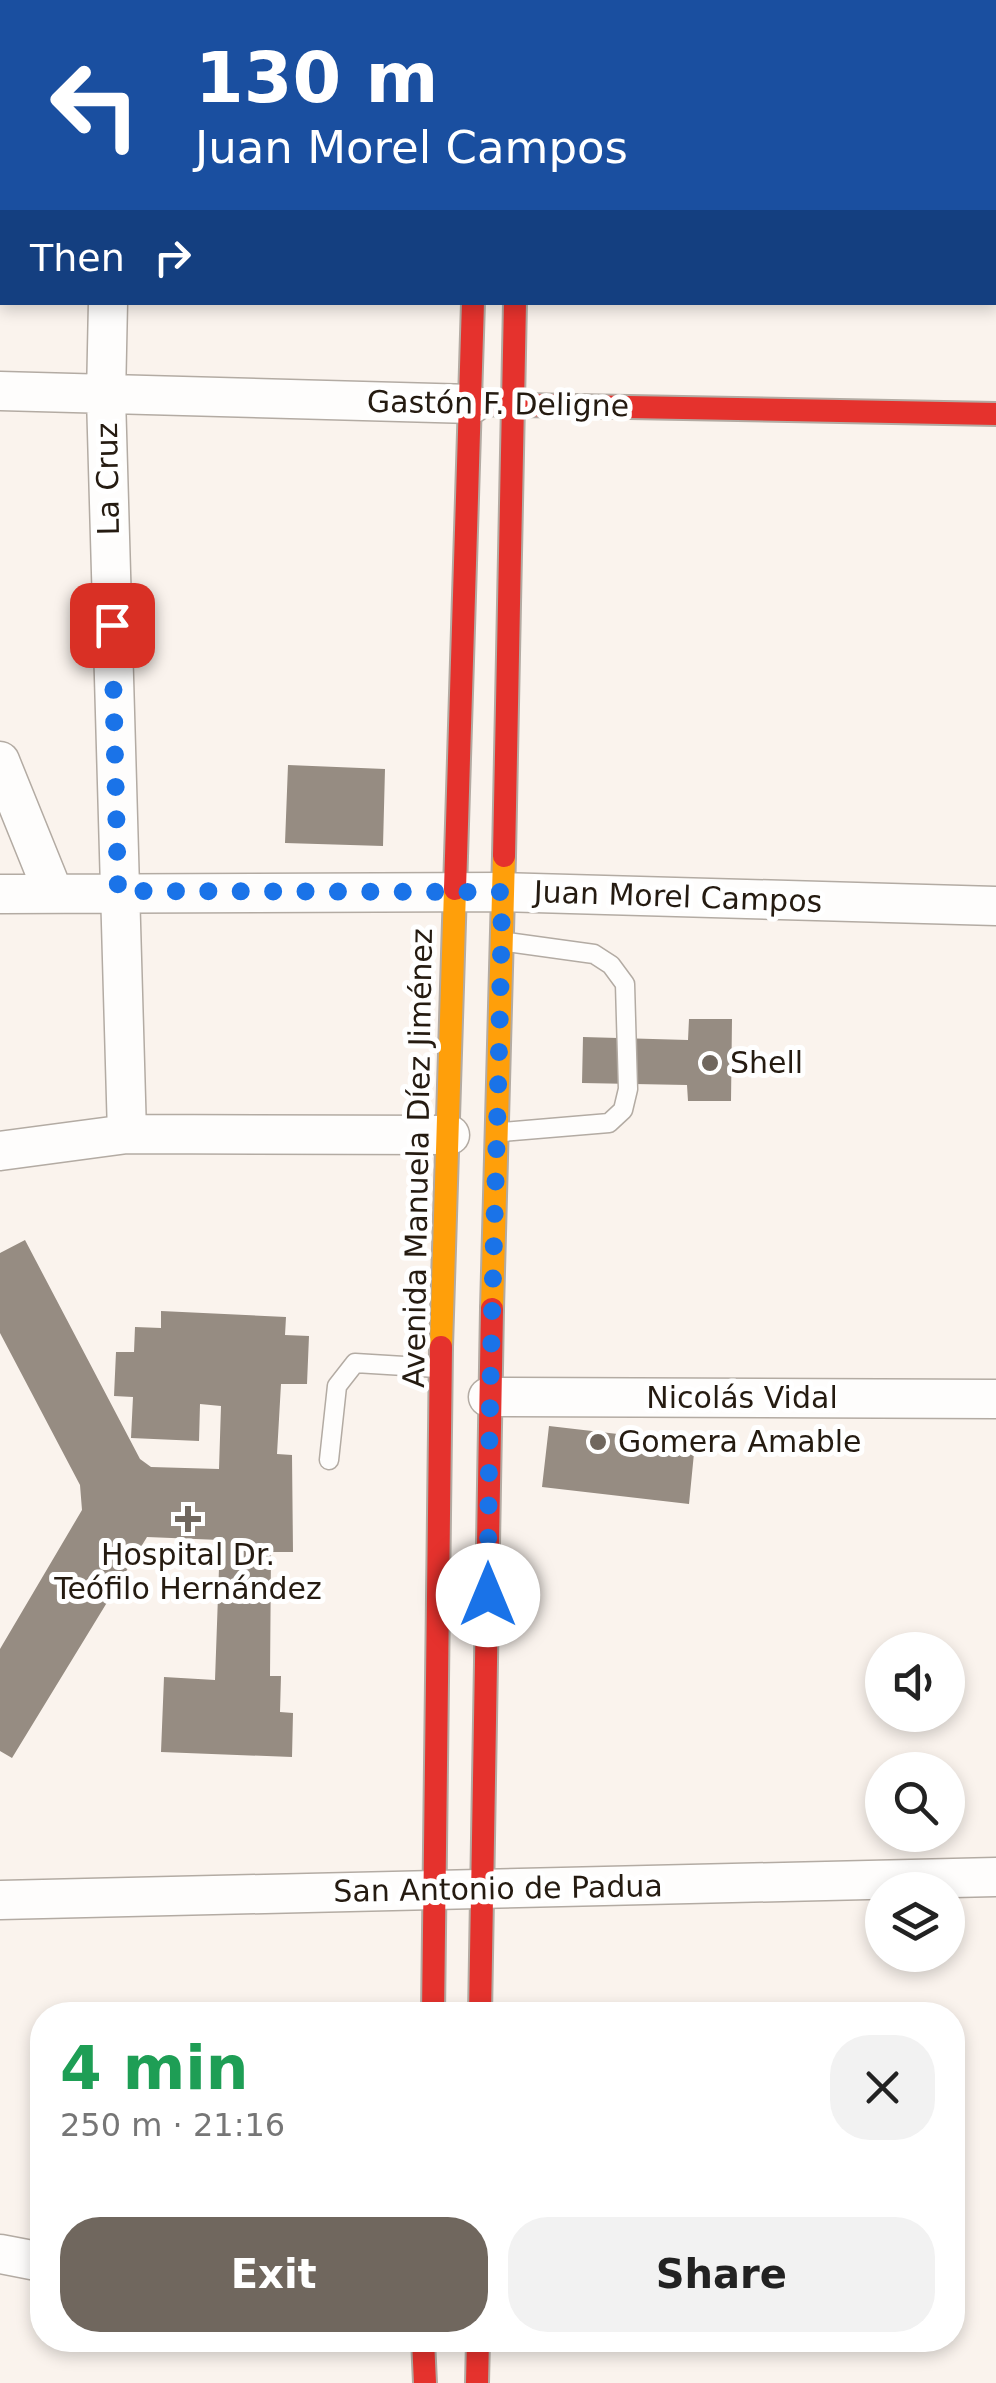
<!DOCTYPE html>
<meta charset="utf-8">
<style>
:root{--surface:#fff;--page:#f2f2f2;--text:#222;--muted:#767676;--accent:#70675e}
body{margin:0;font-family:"DejaVu Sans",sans-serif;background:var(--page);color:var(--text);height:100vh;display:flex;flex-direction:column;font-size:38px;white-space:nowrap}
*{box-sizing:border-box;margin:0}
p{font-size:32px;color:var(--muted)}
.icon{flex:none;width:55px;height:55px;fill:none;stroke:currentColor;stroke-width:2;stroke-linecap:round;stroke-linejoin:round}
.map{position:relative;flex:1;overflow:hidden}
.sheet{position:absolute;left:30px;top:2002px;width:935px;height:350px;display:flex;flex-direction:column;background:var(--surface);border-radius:40px;box-shadow:0 5px 15px #0003}
.sheet>*{flex:none}
.banner{position:absolute;left:0px;top:0px;width:998px;height:305px;box-shadow:0 5px 15px #0003;background:#1a4fa0;color:#fff;overflow:hidden}
.buttons{position:absolute;left:865px;top:1632px;display:grid;gap:20px}
.buttons a{display:grid;place-items:center;width:100px;height:100px;border-radius:50%;background:var(--surface);box-shadow:0 5px 15px #0003;font-size:50px}
.pin{position:absolute;display:grid;place-items:center;width:85px;height:85px;color:#fff;margin:-42px;border-radius:20px;box-shadow:0 5px 15px #0006}
.me{position:absolute;width:110px;margin:-55px;rotate:0deg;stroke-linejoin:round;filter:drop-shadow(0 0 8px #0008)}
.turn{display:flex;align-items:center;gap:35px;height:210px;padding:0 30px;font-size:45px}
.turn .icon{width:130px;height:130px;stroke-width:2.5}
.turn b{display:block;font-size:70px;line-height:85px}
.then{display:flex;align-items:center;height:95px;padding:0 30px;background:#0003;gap:20px;font-size:38px}
.round{display:grid;place-items:center;flex:none;width:105px;height:105px;border-radius:40px;background:var(--page)}
.overview{display:flex;align-items:center;justify-content:space-between;height:170px;padding:0 30px}
h1{font-size:60px;font-weight:600;line-height:75px;color:#1e9e55}
.primary-button{display:flex;gap:20px;margin-top:auto;padding:20px 30px}
.primary-button a{flex:1;height:115px;border-radius:40px;background:var(--accent);color:#fff;font-size:40px;font-weight:600;line-height:115px;text-align:center}
.primary-button a+a{background:var(--page);color:var(--text)}
.map>svg:first-child{display:block}
.building{fill:#968c82}
.lines{fill:none;stroke-linecap:round;stroke-linejoin:round}
.lane-casing{stroke:#b3aba3;stroke-width:21}
.street-casing{stroke:#b3aba3;stroke-width:41}
.fast-casing{stroke:#b3aba3;stroke-width:26}
.slow-casing{stroke:#b3aba3;stroke-width:26}
.jam-casing{stroke:#b3aba3;stroke-width:26}
.lane{stroke:#fefdfc;stroke-width:18}
.street{stroke:#fefdfc;stroke-width:38}
.fast{stroke:#30b455;stroke-width:22}
.slow{stroke:#ff9f0a;stroke-width:22}
.jam{stroke:#e5322d;stroke-width:22}
.route{stroke:#1a73e8;stroke-width:18;stroke-dasharray:0 32.4}
.poi-dot{fill:#70675e;stroke:#fff;stroke-width:4}
.labels{text-anchor:middle;stroke-width:10;stroke-linejoin:round;paint-order:stroke}
.street-label{font-size:30px;fill:#251b11;stroke:#fff}
.poi-label{font-size:30px;fill:#251b11;stroke:#fff;text-anchor:start}
</style>
<div class="map">
<svg width="996" height="2383" viewBox="0 0 996 2383">
<rect width="100%" height="100%" fill="#faf3ed"/>
<path class="building" d="M288,765l97,4 -2,77 -98,-3z
M689,1019h43l-1,82h-43l-1,-16 -105,-2 1,-46 105,3z
M25,1240l115,219 11,8 68,2 2,-63 -21,-2 -1,37 -68,-3 2,-41 -19,-1 2,-44h18l1,-25 26,1v-17l125,6 -1,18 24,1 -2,48h-26l-4,70 15,1 1,97h-22l-1,124h11l-1,36 13,1 -1,44 -131,-5 3,-75 51,3 5,-140 -73,-3 -135,221 -12,-7v-102l82,-139 -2,-25 -80,-152v-80z
M549,1426l146,17 -6,61 -147,-17z"/>
<g class="lines">
<g class="lane-casing">
<path id="lane" d="M503,1132l106,-9 14,-13 5,-21 -3,-105 -14,-19 -17,-11 -87,-12
M329,1460l8,-74 18,-23 82,5"/>
</g>
<g class="street-casing">
<path id="street" d="M120,2l1,-2
M108,302l-2,95 21,737
M0,391l472,13
M0,761l53,131
M0,894l502,-2 494,14
M0,1151l127,-17 323,1
M488,1397l508,2
M0,1900l996,-23
M0,2254l42,8"/>
</g>
<g class="fast-casing">
<path id="fast" d="M476,0v2
M520,0v2"/>
</g>
<g class="slow-casing">
<path id="slow" d="M492,1309l12,-453
M441,1347l14,-458"/>
</g>
<g class="jam-casing">
<path id="jam" d="M472,404l524,10
M504,856l11,-554
M455,889l18,-587
M433,2015l8,-668
M480,2015l12,-706
M423,2340l2,43
M477,2383l1,-43"/>
</g>
<use href="#lane" class="lane"/>
<use href="#street" class="street"/>
<use href="#fast" class="fast"/>
<use href="#slow" class="slow"/>
<use href="#jam" class="jam"/>
</g>
<g class="lines">
<path class="route" d="M112,625l6,266 384,1c-3,234 -14,468 -14,703"/>
</g>
<g class="poi-dot">
<circle cx="710" cy="1063" r="10"/>
<circle cx="598" cy="1442" r="10"/>
<path d="M183 1504h10v10h10v10h-10v10h-10v-10h-10v-10h10z"/>
</g>
<g class="labels">
<g class="street-label">
<text transform="translate(498 404) rotate(1)" y="10">Gastón F. Deligne</text>
<text transform="translate(108 479) rotate(-91)" y="10">La Cruz</text>
<text transform="translate(678 897) rotate(2)" y="10">Juan Morel Campos</text>
<text transform="translate(418 1158) rotate(-89)" y="10">Avenida Manuela Díez Jiménez</text>
<text x="742" y="1408">Nicolás Vidal</text>
<text transform="translate(498 1889) rotate(-1)" y="10">San Antonio de Padua</text>
</g>
<g class="poi-label">
<text x="730" y="1073">Shell</text>
<text x="618" y="1452">Gomera Amable</text>
<text x="188" y="1565" text-anchor="middle">Hospital Dr.<tspan x="188" dy="34">Teófilo Hernández</tspan></text>
</g>
</g>
</svg>
<div class="buttons">
<a><svg class="icon" aria-label="sound" viewBox="0 0 24 24"><path d="M4 9h4l5-4v14l-5-4H4zM17 9q2 3 0 6"/></svg></a>
<a><svg class="icon" aria-label="search" viewBox="0 0 24 24"><circle cx="10" cy="10" r="6"/><path d="M15 15l6 6"/></svg></a>
<a><svg class="icon" aria-label="layers" viewBox="0 0 24 24"><path d="M12 4l9 5-9 5-9-5zM3 14l9 5 9-5"/></svg></a>
</div>
<div class="pin" style="left:112px;top:625px;background:#d93025"><svg class="icon" aria-label="arrive" viewBox="0 0 24 24"><path d="M6 21V4h12l-3 4 3 4H6"/></svg></div>
<svg class="me" style="left:488px;top:1595px" viewBox="-20 -20 40 40"><circle r="19" fill="#fff"/><path d="M0-13L10 11 0 6-10 11z" fill="#1a73e8"/></svg>
<div class="banner">
<div class="turn"><svg class="icon" aria-label="left" viewBox="0 0 24 24"><path d="M17 20v-9H6M10 6l-5 5 5 5"/></svg><div><b>130 m</b>Juan Morel Campos</div></div>
<div class="then">Then<svg class="icon" aria-label="right" viewBox="0 0 24 24"><path d="M7 20v-9h11M14 6l5 5-5 5"/></svg></div>
</div>
<section class="sheet">
<div class="overview"><div><h1>4 min</h1><p>250 m · 21:16</p></div><a class="round"><svg class="icon" aria-label="close" viewBox="0 0 24 24"><path d="M6 6l12 12M18 6L6 18"/></svg></a></div>
<div class="primary-button"><a>Exit</a><a>Share</a></div>
</section>
</div>
